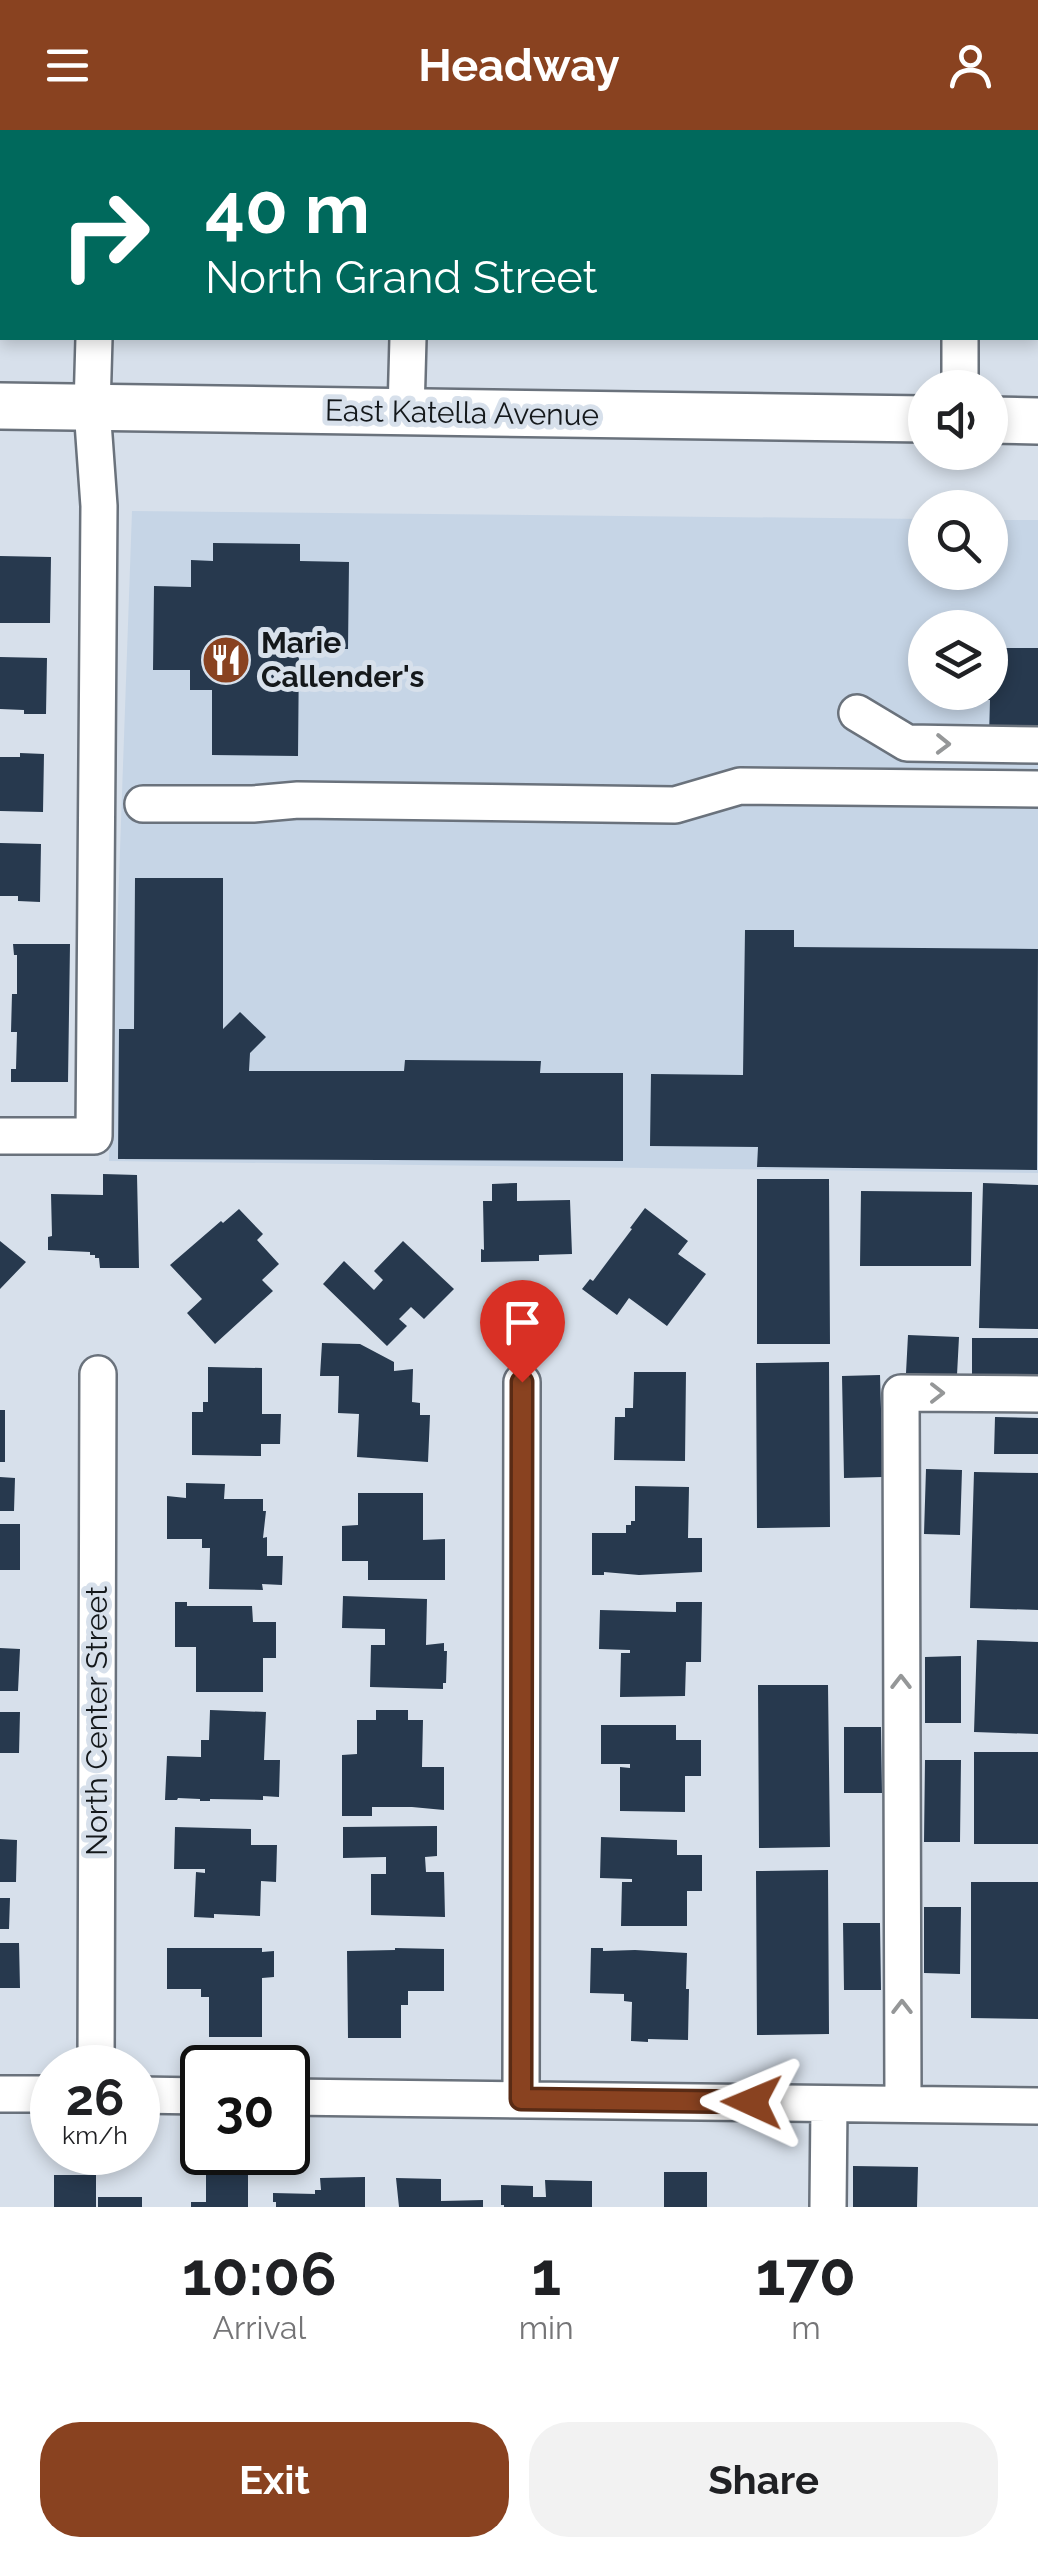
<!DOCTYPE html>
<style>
:root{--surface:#fff;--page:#f2f2f2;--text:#202124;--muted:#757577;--accent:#894220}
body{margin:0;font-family:Raleway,sans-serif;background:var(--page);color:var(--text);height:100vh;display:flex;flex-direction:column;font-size:38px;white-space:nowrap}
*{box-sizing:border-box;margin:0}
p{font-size:32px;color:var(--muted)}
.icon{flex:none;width:55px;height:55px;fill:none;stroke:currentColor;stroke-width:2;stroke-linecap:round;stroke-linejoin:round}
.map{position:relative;height:2077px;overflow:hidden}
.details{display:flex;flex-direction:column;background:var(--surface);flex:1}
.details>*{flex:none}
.hud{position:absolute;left:0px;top:0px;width:1040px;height:210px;box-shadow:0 5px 15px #0003;background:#00695c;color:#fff;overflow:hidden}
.buttons{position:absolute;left:908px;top:240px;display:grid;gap:20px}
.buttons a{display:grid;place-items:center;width:100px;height:100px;border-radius:50%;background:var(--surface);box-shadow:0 5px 15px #0003;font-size:50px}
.speed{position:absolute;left:30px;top:1915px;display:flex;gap:20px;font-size:50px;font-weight:700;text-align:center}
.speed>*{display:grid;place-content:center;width:130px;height:130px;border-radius:50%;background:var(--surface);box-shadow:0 5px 15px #0003;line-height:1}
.speed small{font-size:25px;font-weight:400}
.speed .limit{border:5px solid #111;border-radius:15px;background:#fff;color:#111}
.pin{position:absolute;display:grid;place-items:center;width:85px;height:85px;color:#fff;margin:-102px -42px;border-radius:50% 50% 50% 0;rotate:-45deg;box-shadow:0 0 10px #0007}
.pin .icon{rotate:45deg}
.me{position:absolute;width:110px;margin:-55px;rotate:271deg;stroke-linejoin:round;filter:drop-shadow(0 0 8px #0008)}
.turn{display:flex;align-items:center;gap:35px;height:210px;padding:0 40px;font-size:45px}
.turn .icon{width:130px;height:130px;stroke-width:2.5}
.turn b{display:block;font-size:70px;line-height:85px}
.eta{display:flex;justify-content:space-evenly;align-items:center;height:170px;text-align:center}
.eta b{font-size:60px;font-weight:700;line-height:70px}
.primary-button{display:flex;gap:20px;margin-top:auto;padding:20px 40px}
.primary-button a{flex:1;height:115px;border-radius:40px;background:var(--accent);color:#fff;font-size:40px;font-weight:700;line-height:115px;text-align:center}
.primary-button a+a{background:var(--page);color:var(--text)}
header{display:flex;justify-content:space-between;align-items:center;height:130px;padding:0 40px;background:var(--accent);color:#fff;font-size:45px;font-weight:700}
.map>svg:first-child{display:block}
.built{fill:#c6d5e6;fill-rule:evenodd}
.building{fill:#27394e}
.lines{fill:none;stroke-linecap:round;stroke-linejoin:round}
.minor-casing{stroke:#6a727c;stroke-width:40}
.major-casing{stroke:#6a727c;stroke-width:50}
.minor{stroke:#fff;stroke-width:35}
.major{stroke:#fff;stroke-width:45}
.oneway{stroke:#959798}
.route-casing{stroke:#592b15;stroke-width:25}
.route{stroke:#894220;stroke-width:18}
.labels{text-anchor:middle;stroke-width:10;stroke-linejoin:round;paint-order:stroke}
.street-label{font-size:30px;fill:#14181b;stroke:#d7e0eb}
.poi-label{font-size:30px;font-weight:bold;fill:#14181b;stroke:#d7e0eb;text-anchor:start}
</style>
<header><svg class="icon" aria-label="menu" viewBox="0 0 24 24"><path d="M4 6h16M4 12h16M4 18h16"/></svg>Headway<svg class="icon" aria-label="person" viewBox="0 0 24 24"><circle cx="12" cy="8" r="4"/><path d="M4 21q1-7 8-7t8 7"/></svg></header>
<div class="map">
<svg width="1038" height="2077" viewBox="0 0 1038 2077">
<rect width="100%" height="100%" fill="#d7e0eb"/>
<path class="built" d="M0,0h1038v195v-193h-1036v188h-2z
M132,381l793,8v53h65v-52h48v653l-929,-12zM925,498h65v64h-65z"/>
<path class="building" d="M213,413l87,1v17l49,1 -1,87h-49l-1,107 -86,-1v-65h-22v-20h-37l1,-84 37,1v-27l22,1z
M0,426l51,1 -1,66h-50z
M990,518h48v82l-49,7 1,-37h-20v-8h20z
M0,527l47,1 -1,56h-22v-4l-24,-1z
M20,623l24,1 -1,58 -43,-1v-54h20z
M0,713l41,1 -1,58 -22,-1v-5h-18z
M135,748h88v151l17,-17 26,25 -16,16 -1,18h155l1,-11 136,1 -1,12h83v88l-505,-2 1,-130h15z
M745,800h49v17l244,2 -1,221 -280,-3 1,-20 -108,-1 1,-72 92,1z
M13,814h57l-2,138h-57v-13h5l1,-37h-6l1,-38h5v-39h-3z
M103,1044l34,1 2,93h-39l-1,-10h-4v-3h-5v-3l-42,-2v-13l4,-1 -1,-42 52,1z
M757,1049h72l1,165h-73z
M517,1053v18l53,-1 2,54 -33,1v6l-58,1v-13l3,1 -1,-49h9v-17z
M983,1053l55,2v144l-59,-1z
M861,1061l111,1 -1,74h-111z
M645,1078l43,33 -10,13 28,20 -39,52 -38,-28 -12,17 -35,-26 8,-10 3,2 39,-52 -2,-1z
M239,1079l24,25 -6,6 22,24 -17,16 11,11 -58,53 -28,-31 15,-14 -32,-34 51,-44 2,2z
M0,1111l26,21 -26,27z
M403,1111l51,48 -30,30 -13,-12 -12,12 8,7 -20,20 -64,-62 21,-23 30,29 9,-10 -9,-9z
M908,1205l51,2 -2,38 -51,-2z
M972,1208h66v36h-66z
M322,1213l38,1 34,18v9l19,-2 -1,33 8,1v12h10l-2,47 -71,-5 2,-43 -21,-1 1,-37h-19z
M829,1232l1,165 -73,1 -1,-165z
M208,1237l54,1v46h19l-1,30h-19v12l-69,-1v-43h11v-10h5z
M634,1242h52l-1,89 -71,-1 1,-43h10v-9h8z
M880,1245l3,102 -39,1 -2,-102z
M0,1280h5v52h-5z
M995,1287l43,1v36h-44z
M926,1339l36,1 -2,65 -36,-1z
M974,1342l64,1v137l-68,-2z
M0,1347l15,1 -1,33h-14z
M186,1353l39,1 -1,15h39v12h3l-3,27 4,-1v19h16l-1,29 -20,-1 1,6 -54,-1 1,-41h-8v-9h-35v-43l19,2z
M635,1356l54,1 -1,51h14v34l-63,3 -35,-3v3h-12v-42h34v-8h5v-4h4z
M358,1363h65v47l22,-1v41h-77v-19h-26v-35l16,-1z
M0,1394h20v46h-20z
M343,1466l84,3 -1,46 18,-2v8h3l-1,32h-3v6l-73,-2 1,-42h14v-16l-43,-1z
M175,1472h12v4h65l1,16h23v36h-13v34h-67v-45h-21z
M676,1472h26l-1,60h-15l-1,34 -65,1 1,-44h9v-3l-31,-1 1,-39 76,2z
M977,1510l61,2v92l-64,-2z
M0,1518l20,1 -2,42h-18z
M961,1526v67h-36v-66z
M758,1555h70l2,162 -71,1z
M210,1580l56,2 -2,48h16l-1,37 -16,-1v4l-53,-1v2h-10v-2l-22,-1 -1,2h-12l2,-44 34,1v-17h8z
M376,1580h32v10h15l-1,47h22v43l-32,-3h-40v9h-30v-61l15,-1v-34h19z
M0,1582h20l-1,41h-19z
M601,1595h75v15h25v36h-16v36l-65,-1v-44l10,1v-4h-29z
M844,1597h37l1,66h-38z
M974,1622h64v92h-64z
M925,1630h36l-1,82h-36z
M437,1696v30l-12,1 1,15h18l1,45 -74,-2v-41h15v-17l-43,1v-31z
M175,1697l76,2v16h26l-1,37 -15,-1 -1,35 -46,-2v4l-20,-1 2,-45 9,1v-4h-31z
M601,1707l76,3v15h25v36h-15v35h-66l1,-44h10v-3l-32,-1z
M0,1709l17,1 -1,42h-16z
M828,1740l1,164 -72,1 -1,-164z
M971,1752h67v137l-67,-1z
M0,1768h10l-1,31h-9z
M924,1777h37l-1,67 -36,-1z
M843,1793h37l1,67h-37z
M0,1813h19l1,45h-20z
M167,1818h95v4l12,-1v26l-12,1v59h-53v-40h-8v-8h-34z
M395,1818l49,1v42h-36v14h-7v33h-53l-1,-87 48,-1z
M591,1818h12v3l32,-1 52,3 -1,36h3l-1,51 -40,-1v3l-17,-1 1,-39 -8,-1v-7l-34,-1z
M853,2036l65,1 -1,40h-64z
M206,2037h42v40h-57v-5h15z
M664,2042h43v35h-43z
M54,2045h42v32h-42z
M365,2047v30h-89v-5h-3v-9l42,1v-4h6l-1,-12z
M396,2048l45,1v22l42,-1v7h-84z
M545,2050l47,1v26h-88v-2h-3v-20l32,1v11h13z
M98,2067h44v10h-44z"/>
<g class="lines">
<g class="minor-casing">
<path id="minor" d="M943,0h21
M98,2v-2
M413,2v-2
M960,258v-50
M406,282l2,-74
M857,583l50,30 131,2
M143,674h110l45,-4 377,5 65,-19 298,3
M0,1006h94l5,-630 -7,-98 2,-70
M96,1938l2,-694
M0,1964h52
M138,1965l64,1
M288,1967l750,9
M521,1969l1,-717
M903,1974l-2,-711 137,1
M828,2077l1,-103"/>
</g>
<g class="major-casing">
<path id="major" d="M0,276l925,13
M990,290l48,1"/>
</g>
<use href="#minor" class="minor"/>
<use href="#major" class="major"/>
</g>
<defs><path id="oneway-chevron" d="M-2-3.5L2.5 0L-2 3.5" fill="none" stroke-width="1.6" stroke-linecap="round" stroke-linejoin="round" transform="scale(2.5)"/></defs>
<g class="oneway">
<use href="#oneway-chevron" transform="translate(943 614) rotate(1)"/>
<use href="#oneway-chevron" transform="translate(937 1263)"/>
<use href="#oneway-chevron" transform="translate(901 1552) rotate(-90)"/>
<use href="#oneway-chevron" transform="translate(902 1877) rotate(-90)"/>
</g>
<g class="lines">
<g class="route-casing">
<path id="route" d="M522,1252l-1,717 231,3"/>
</g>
<use href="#route" class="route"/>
</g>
<defs>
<g id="restaurant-disc" transform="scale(2.5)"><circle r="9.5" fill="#894220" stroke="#d7e0eb"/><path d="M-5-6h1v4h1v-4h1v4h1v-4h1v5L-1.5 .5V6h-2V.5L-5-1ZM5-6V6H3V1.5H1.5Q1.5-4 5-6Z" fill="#fff"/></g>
</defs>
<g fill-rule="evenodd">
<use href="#restaurant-disc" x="226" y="530"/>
</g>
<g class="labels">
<g class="street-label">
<text transform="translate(462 283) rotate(1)" y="10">East Katella Avenue</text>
<text transform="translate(97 1591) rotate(-90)" y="10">North Center Street</text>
</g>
<g class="poi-label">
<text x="261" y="523">Marie<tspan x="261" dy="34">Callender's</tspan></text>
</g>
</g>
</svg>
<div class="buttons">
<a><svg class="icon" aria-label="sound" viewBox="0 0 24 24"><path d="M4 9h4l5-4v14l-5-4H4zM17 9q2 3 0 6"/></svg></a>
<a><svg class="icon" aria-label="search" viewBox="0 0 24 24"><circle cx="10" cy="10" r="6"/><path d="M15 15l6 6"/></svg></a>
<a><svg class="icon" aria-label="layers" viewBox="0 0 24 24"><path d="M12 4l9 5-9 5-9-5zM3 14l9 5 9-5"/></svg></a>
</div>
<div class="speed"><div>26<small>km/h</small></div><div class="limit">30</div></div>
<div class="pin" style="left:522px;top:1252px;background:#d93025"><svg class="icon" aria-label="arrive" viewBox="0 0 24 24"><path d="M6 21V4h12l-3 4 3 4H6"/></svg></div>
<svg class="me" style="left:752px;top:1972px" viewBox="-20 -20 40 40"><path d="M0-17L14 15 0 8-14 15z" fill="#894220" stroke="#fff" stroke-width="4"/></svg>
<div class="hud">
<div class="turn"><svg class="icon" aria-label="right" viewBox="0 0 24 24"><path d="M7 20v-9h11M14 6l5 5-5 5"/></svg><div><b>40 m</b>North Grand Street</div></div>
</div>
</div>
<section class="details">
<div class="eta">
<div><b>10:06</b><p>Arrival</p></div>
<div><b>1</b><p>min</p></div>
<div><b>170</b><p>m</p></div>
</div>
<div class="primary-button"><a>Exit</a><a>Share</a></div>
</section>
